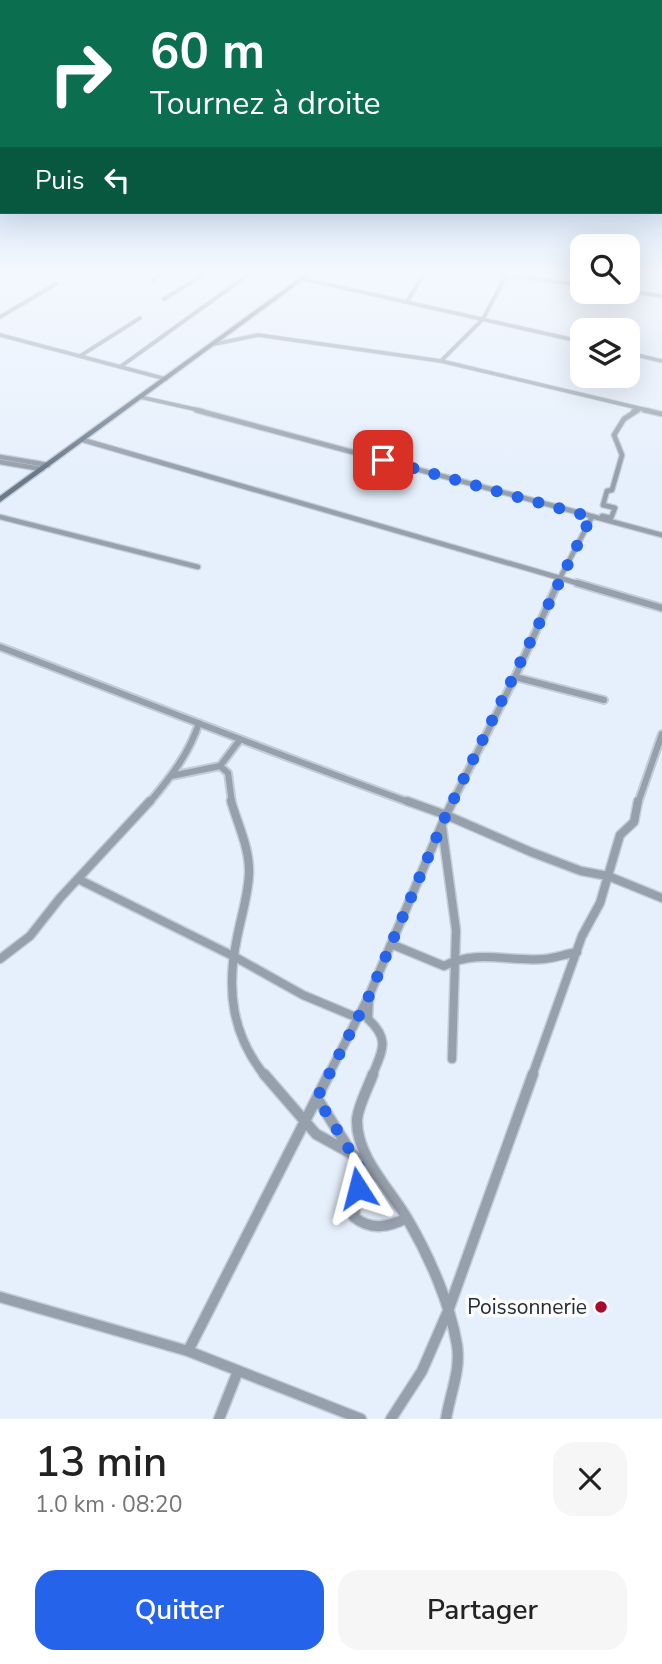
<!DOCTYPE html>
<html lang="fr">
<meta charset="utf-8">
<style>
:root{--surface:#fff;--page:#f6f6f6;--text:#222;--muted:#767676;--accent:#2563eb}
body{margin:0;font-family:"Nunito Sans",sans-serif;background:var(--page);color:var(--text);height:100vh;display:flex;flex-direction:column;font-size:26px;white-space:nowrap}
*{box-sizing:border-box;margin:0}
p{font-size:23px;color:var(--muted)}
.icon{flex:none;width:38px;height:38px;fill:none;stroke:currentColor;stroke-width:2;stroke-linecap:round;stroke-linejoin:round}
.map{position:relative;height:1419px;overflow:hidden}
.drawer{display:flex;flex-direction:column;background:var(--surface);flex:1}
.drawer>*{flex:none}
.guide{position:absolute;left:0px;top:0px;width:663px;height:214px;box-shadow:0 7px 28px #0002;background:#0b6e4f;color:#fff;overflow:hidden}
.fabs{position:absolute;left:570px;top:234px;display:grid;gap:14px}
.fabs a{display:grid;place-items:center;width:70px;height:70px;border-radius:14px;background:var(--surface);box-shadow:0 7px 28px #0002;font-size:35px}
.pin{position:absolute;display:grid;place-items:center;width:60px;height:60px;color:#fff;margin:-30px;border-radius:14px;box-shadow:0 4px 10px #0006}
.me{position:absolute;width:77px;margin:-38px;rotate:351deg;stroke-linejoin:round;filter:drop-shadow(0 0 5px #0008)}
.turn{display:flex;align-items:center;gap:24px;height:147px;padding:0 35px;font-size:32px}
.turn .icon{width:91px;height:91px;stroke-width:2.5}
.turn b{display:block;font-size:49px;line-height:60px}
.then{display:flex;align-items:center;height:66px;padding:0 35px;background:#0003;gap:14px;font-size:26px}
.round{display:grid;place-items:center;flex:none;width:74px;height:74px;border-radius:21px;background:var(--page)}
.head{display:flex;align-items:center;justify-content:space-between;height:119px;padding:0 35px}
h1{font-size:42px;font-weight:600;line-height:52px}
.button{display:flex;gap:14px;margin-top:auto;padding:14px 35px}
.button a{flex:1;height:80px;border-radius:21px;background:var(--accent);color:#fff;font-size:28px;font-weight:600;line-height:80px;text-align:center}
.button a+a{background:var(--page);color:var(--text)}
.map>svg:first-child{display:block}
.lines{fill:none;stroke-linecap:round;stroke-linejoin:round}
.street-far4-casing{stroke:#c3cdd8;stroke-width:5}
.street-far3-casing{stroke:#c3cdd8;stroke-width:7}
.street-far2-casing{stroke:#c3cdd8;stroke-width:10}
.street-far1-casing{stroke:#c3cdd8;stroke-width:11}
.street-casing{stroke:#c3cdd8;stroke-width:13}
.secondary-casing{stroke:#c3cdd8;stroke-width:3}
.street-far4{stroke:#96a0ac;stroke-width:3.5}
.street-far3{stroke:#96a0ac;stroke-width:4.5}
.street-far2{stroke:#96a0ac;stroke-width:6}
.street-far1{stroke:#96a0ac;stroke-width:8}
.street{stroke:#96a0ac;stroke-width:10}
.secondary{fill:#6b7a8b;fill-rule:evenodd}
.route{stroke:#2563eb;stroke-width:12;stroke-dasharray:0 21.6}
.poi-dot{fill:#a70d2b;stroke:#fcfcfc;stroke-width:2.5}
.labels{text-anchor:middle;stroke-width:7;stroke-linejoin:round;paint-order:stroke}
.near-poi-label{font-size:21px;fill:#222b36;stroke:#fcfcfc;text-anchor:end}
</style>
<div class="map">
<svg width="662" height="1419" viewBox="0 0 662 1419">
<rect width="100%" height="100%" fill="#e6f0fc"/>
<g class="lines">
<g class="street-far4-casing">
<path id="street-far4" d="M292,272l17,3
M481,272l102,13
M304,279l279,63
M153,280l9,-8
M628,291l34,5
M164,299l44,-27
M407,302l18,-30
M0,317l56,-33
M0,335l166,44
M215,344l43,-9 183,26 210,50
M628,353l34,8
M80,356l60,-38
M441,361l42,-42 25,-47
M120,367l132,-95
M140,397l63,14
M633,411l7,-2"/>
</g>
<g class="street-far3-casing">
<path id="street-far3" d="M196,410l466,125
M644,410l18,4
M83,440l477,138 -3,7
M0,457l48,8
M0,462l42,7
M602,516l9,2 4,-10 -12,-3 4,-14 5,-1 10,-35 -8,-20 10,-16 14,-9
M0,517l198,50
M583,585l-23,-7 32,-61"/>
</g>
<g class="street-far2-casing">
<path id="street-far2" d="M577,583l85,25
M0,647c137,52 273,106 411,156
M515,677l89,23
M171,776l49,-10
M149,803c21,-25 40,-49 50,-80
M232,803l-4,-30 -8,-7 19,-25
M452,803l63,-126 43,-94
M638,803l24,-69"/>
</g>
<g class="street-far1-casing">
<path id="street-far1" d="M231,801c7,24 19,48 18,73 -1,22 -8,43 -12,64 -11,52 -5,97 28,138
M407,801l39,14 7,-14
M442,827l14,103 -4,129
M78,879l157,78 68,38 55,23
M391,944l53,22c33,-17 65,-4 100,-7 11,-1 22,-5 33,-7
M0,959l30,-23 30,-38 90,-97
M369,998l-1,21c23,21 14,32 4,57
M328,1076l41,-80 77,-181 85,37 50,19 27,5 54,22
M532,1076l50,-140 18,-33 20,-68 14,-13 4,-21"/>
</g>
<g class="street-casing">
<path id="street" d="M264,1074l52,60 38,21 27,25
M373,1074c-5,14 -15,32 -16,46 -1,37 34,70 51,100 21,36 42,83 49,125 4,25 -7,49 -11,74
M317,1098l42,67 -5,52c17,14 35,10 53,1
M0,1297l188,54 173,68
M188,1351l141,-277
M219,1419l19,-48
M391,1419l31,-48 26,-60 85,-237"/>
</g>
<g class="secondary-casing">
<path id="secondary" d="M308,272h6l-314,230v-6z"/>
</g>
<use href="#street-far4" class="street-far4"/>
<use href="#street-far3" class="street-far3"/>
<use href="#street-far2" class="street-far2"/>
<use href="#street-far1" class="street-far1"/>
<use href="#street" class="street"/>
<use href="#secondary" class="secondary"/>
</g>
<linearGradient id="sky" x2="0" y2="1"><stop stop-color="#89b9eb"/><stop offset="0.58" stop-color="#f4f8fe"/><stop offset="1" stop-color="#f4f8fe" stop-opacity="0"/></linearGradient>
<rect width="662" height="471" fill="url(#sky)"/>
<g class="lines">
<path class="route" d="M358,1188l1,-23 -42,-67 52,-102 77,-181 145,-298 -208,-57"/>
</g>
<circle class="poi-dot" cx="601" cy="1307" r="7"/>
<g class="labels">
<g class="near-poi-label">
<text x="587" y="1314">Poissonnerie</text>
</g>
</g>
</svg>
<div class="fabs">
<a><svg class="icon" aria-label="search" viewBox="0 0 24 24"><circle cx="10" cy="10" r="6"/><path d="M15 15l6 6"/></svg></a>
<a><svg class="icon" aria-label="layers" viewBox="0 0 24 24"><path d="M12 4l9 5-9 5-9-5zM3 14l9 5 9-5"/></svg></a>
</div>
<div class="pin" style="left:383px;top:460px;background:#d93025"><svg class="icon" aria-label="arrive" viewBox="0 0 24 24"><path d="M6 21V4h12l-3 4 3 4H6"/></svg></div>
<svg class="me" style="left:358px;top:1188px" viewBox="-20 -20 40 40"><path d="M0-17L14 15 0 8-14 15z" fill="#2563eb" stroke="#fff" stroke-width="4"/></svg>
<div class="guide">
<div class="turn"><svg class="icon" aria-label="right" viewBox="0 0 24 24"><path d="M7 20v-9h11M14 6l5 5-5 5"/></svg><div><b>60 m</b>Tournez à droite</div></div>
<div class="then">Puis<svg class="icon" aria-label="left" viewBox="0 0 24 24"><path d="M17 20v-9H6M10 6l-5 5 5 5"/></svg></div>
</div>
</div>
<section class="drawer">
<div class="head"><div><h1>13 min</h1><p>1.0 km · 08:20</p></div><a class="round"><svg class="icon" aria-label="close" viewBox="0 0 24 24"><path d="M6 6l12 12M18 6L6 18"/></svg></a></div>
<div class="button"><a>Quitter</a><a>Partager</a></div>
</section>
